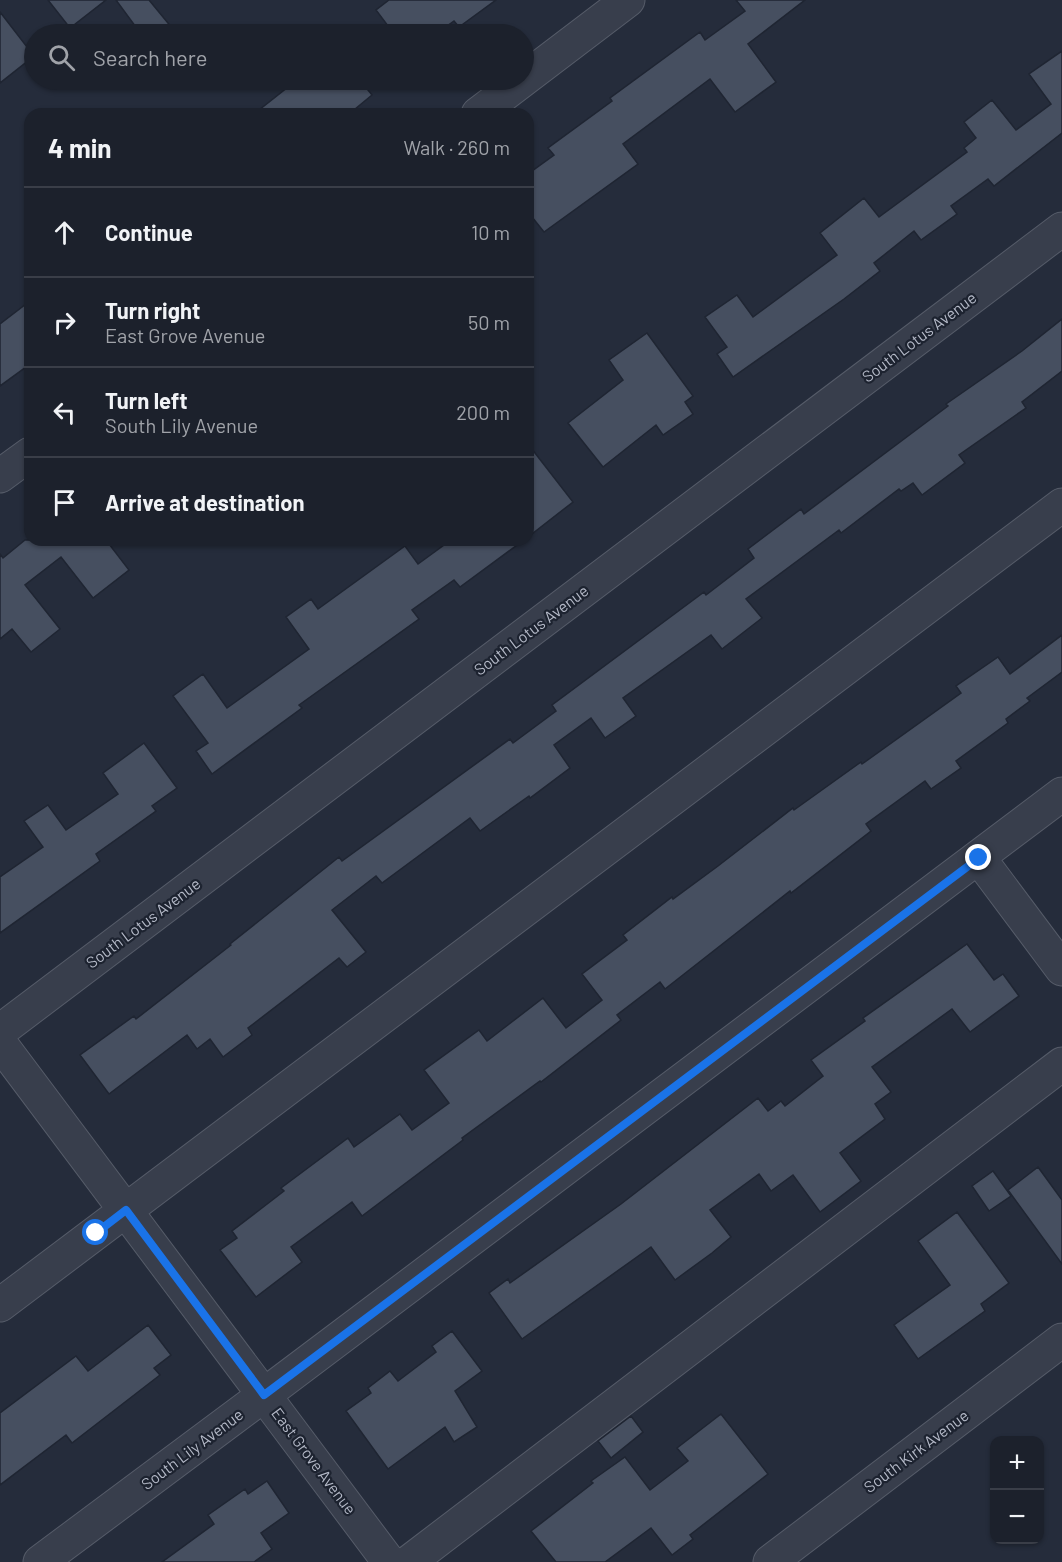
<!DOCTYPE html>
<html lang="en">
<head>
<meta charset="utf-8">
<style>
	:root { --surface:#1c212c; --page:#252934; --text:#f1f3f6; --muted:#a0a3a9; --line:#3a3e48 }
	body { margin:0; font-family:Barlow,sans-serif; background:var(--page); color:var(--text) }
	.controls { position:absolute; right:18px; bottom:18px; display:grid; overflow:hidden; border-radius:12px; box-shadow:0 2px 4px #0004 }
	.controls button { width:54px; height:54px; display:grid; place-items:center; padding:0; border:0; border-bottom:2px solid var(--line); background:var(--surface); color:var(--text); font:30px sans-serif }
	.stop { position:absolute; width:18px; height:18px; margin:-14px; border:4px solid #1a73e8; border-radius:50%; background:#fff }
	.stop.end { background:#1a73e8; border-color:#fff; box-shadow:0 2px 6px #0008 }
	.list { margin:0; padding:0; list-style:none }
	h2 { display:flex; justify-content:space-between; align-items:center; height:78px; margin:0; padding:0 24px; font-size:26px }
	h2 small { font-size:20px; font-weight:400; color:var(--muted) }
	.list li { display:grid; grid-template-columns:39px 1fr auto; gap:18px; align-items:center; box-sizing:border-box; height:90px; padding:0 24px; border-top:2px solid var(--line) }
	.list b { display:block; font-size:22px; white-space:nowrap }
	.list p { margin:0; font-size:20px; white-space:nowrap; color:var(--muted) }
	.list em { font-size:20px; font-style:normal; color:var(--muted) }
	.icon { flex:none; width:33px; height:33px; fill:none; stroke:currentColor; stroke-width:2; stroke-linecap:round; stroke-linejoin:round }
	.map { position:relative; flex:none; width:1062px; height:1562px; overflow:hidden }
	.search { position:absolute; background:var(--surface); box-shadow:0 2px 4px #0004; left:24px; top:24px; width:510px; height:66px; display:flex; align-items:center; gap:15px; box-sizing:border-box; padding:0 21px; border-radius:33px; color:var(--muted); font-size:22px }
	.panel { position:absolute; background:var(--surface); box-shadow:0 2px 4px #0004; left:24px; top:108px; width:510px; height:438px; border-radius:18px }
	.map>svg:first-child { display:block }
	.building { fill:#464f60; stroke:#1f2532; stroke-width:1.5 }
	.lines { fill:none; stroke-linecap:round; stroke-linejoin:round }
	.minor-casing { stroke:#565c69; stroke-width:35 }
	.minor { stroke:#383e4c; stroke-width:33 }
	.route { stroke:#1a73e8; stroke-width:8 }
	.labels { text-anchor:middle; stroke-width:4.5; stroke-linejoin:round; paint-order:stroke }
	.street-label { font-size:16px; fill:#b4b9c7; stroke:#1d2330 }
</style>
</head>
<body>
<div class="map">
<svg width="1062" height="1562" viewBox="0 0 1062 1562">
	<rect width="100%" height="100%" fill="#252c3b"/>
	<path class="building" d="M 48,0 L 106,0 L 70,28 Z
		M 116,0 L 149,0 L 177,34 L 141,34 Z
		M 389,0 L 496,0 L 459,27 L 454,21 L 436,34 L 394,34 L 376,10 Z
		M 736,0 L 805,0 L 748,44 L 776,82 L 735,112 L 710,79 L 623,144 L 638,164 L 544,232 L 528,212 L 528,174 L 554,155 L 548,148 L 612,101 L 610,98 L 700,32 L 705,40 L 745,11 Z
		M 0,12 L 34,56 L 0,83 Z
		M 1062,51 L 1062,133 L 994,186 L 988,179 L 951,206 L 957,214 L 921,240 L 914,231 L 874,263 L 880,271 L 844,299 L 733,377 L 717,354 L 727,347 L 705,317 L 737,295 L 753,317 L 837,255 L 820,233 L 864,198 L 879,217 L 967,152 L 964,148 L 976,138 L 964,122 L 992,100 L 1016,130 L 1051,104 L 1029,74 Z
		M 297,80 L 360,80 L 372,95 L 349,114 L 254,114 Z
		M 30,301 L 30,364 L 0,386 L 0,324 Z
		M 1062,319 L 1062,371 L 1022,402 L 1026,408 L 959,455 L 965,463 L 922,495 L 913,483 L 901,491 L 899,489 L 841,533 L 839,530 L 746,599 L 762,618 L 722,649 L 711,635 L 623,698 L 636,716 L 605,738 L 591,718 L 554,745 L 570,768 L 530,798 L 529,796 L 480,831 L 470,818 L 382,883 L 376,876 L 332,910 L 366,952 L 347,967 L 339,958 L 248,1028 L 252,1035 L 223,1057 L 210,1039 L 197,1049 L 187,1035 L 109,1094 L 80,1055 L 134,1016 L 136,1019 L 231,945 L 230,944 L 339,857 L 342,861 L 510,739 L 513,743 L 556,711 L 552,705 L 704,592 L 706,595 L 754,558 L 748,549 L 801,509 L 804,514 L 948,406 L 946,404 L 1022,351 Z
		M 647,333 L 693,396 L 685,402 L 693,414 L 663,435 L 656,425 L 603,467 L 568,423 L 623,380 L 609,360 Z
		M 528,444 L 573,502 L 528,537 Z
		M 25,540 L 106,540 L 129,570 L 93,598 L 61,557 L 25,585 L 60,629 L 31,652 L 12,629 L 0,639 L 0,554 L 3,558 Z
		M 451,540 L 524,540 L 460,587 L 454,580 L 412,610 L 419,619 L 299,705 L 302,708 L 212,774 L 196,751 L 208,743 L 173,696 L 203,674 L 227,708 L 309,649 L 286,617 L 311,599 L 318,609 L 405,546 L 418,564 Z
		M 1062,635 L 1062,672 L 1027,698 L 1030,701 L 1006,719 L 1008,723 L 956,761 L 961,768 L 931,789 L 925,781 L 866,824 L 871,831 L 791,893 L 790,891 L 665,989 L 660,982 L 617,1015 L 621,1020 L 541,1082 L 540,1081 L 462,1138 L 463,1140 L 362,1216 L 352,1202 L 291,1247 L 302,1262 L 256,1297 L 220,1250 L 237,1238 L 232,1231 L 284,1191 L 281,1188 L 348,1138 L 354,1147 L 400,1114 L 412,1130 L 449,1103 L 424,1070 L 479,1030 L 487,1041 L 543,998 L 566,1028 L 602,1000 L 582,974 L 627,940 L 623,935 L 672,897 L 673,899 L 718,866 L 793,808 L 794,810 L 861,762 L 862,764 L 961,693 L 956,686 L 998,657 L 1010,674 Z
		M 144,743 L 177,788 L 152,806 L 156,811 L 96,854 L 100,861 L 0,933 L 0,877 L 43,847 L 24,821 L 48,805 L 66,830 L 118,794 L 103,773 Z
		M 967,944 L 994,980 L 1003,974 L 1019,996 L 970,1032 L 952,1009 L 872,1067 L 891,1092 L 875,1104 L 885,1119 L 840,1153 L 861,1181 L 820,1212 L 793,1175 L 771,1191 L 759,1174 L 710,1210 L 731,1237 L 712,1253 L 675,1280 L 651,1247 L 522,1339 L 489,1293 L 508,1279 L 510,1283 L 621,1204 L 758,1098 L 768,1111 L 781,1101 L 785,1106 L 823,1076 L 811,1060 L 865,1021 L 863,1018 Z
		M 1038,1167 L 1062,1200 L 1062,1264 L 1008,1190 Z
		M 993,1171 L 1011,1196 L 989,1211 L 972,1186 Z
		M 957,1212 L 1009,1283 L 981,1304 L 985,1311 L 918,1359 L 894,1325 L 950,1285 L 918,1241 Z
		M 148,1325 L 171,1355 L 154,1368 L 160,1375 L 72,1443 L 66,1435 L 0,1485 L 0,1413 L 76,1356 L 88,1371 Z
		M 452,1331 L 482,1371 L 455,1391 L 477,1427 L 454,1442 L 445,1427 L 388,1469 L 346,1411 L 371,1393 L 368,1388 L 390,1371 L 398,1381 L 436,1352 L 432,1346 Z
		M 721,1414 L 768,1474 L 690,1535 L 693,1539 L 672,1555 L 651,1528 L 605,1562 L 556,1562 L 531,1531 L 593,1483 L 591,1481 L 625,1457 L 650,1490 L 688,1461 L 677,1448 Z
		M 631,1416 L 643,1432 L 611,1458 L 598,1441 Z
		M 267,1481 L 289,1513 L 261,1533 L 272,1549 L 254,1562 L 162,1562 L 214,1524 L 208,1515 L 245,1489 L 248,1494 Z"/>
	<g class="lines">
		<defs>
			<path id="minor" d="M 478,114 L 628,0
				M 0,476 L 30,454
				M 979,858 L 1062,969
				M 0,1031 L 1062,229
				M 0,1043 L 389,1562
				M 0,1305 L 1062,505
				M 40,1562 L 264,1395 L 1062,794
				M 409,1562 L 1062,1064
				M 770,1562 L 1062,1340"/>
		</defs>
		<use href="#minor" class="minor-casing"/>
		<use href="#minor" class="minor"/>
	</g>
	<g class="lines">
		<path class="route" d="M 96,1233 L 126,1210 L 264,1395 L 979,858"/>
	</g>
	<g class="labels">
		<g class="street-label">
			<text transform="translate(919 337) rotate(-37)" y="6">South Lotus Avenue</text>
			<text transform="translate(531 630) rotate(-37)" y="6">South Lotus Avenue</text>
			<text transform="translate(143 923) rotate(-37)" y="6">South Lotus Avenue</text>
			<text transform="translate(192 1449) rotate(-37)" y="6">South Lily Avenue</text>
			<text transform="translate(916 1451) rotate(-37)" y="6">South Kirk Avenue</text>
			<text transform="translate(314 1461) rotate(53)" y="6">East Grove Avenue</text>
		</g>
	</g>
</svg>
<div class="controls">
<button>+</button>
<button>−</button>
</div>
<div class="stop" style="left:96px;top:1233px"></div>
<div class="stop end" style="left:979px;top:858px"></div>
<div class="search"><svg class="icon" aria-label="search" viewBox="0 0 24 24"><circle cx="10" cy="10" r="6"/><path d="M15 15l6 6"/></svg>Search here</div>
<section class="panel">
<h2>4 min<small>Walk · 260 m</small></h2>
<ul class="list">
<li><svg class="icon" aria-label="ahead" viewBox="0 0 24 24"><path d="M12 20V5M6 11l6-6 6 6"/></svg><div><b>Continue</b></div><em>10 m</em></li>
<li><svg class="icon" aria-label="right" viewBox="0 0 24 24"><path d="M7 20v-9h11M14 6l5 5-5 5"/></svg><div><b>Turn right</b><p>East Grove Avenue</p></div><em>50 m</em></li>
<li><svg class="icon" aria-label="left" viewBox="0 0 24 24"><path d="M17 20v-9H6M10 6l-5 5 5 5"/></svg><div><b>Turn left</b><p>South Lily Avenue</p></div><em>200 m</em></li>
<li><svg class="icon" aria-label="arrive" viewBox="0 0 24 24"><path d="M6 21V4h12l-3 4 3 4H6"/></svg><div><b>Arrive at destination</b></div></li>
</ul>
</section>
</div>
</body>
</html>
